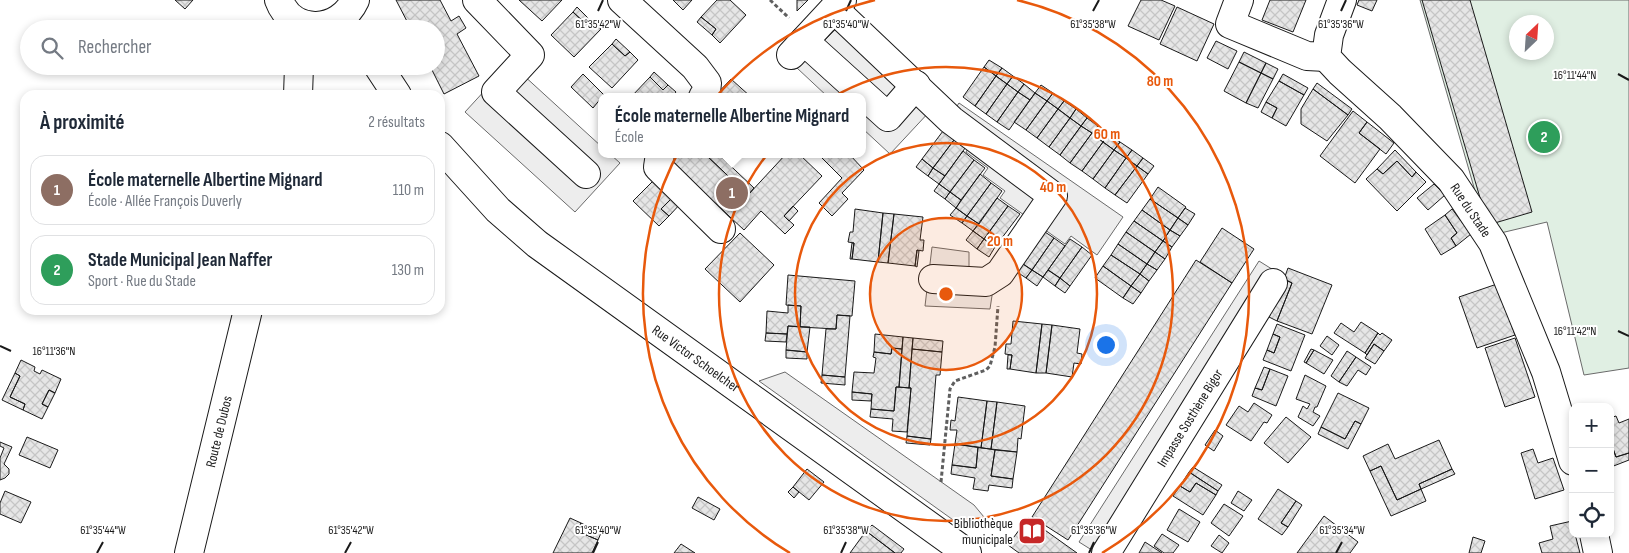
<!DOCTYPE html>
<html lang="fr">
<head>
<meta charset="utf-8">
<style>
	:root { --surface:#fff; --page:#f2f2f3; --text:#1f2937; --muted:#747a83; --line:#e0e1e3; --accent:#2563eb }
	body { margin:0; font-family:"Sofia Sans Condensed",sans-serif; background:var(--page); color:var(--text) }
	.controls { position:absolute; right:15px; bottom:15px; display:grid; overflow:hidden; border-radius:10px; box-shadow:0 2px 8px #0003 }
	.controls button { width:45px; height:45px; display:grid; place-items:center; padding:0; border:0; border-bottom:1px solid var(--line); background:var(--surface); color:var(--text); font:25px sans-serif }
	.compass { position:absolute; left:1509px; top:15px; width:45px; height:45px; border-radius:50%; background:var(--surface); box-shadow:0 2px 8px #0003; rotate:25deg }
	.you { position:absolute; left:1105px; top:344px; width:18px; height:18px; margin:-12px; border:4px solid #fff; border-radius:50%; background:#1a73e8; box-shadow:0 0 0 8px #1a73e833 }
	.badge { display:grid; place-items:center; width:32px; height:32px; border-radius:50%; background:var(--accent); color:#fff; font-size:16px; font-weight:700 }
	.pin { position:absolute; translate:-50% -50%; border:2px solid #fff; box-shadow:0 1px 5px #0006 }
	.popup { position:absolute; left:598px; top:93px; width:268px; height:65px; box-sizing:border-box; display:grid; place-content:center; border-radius:10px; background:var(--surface); filter:drop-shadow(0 1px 4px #0005); font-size:16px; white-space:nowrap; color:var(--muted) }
	.popup b { font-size:19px; color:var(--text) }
	.popup::after { content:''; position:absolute; left:50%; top:100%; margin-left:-10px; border:10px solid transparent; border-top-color:var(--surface) }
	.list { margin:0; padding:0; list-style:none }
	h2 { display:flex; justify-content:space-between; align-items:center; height:65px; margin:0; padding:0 20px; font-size:21px }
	h2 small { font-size:16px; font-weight:400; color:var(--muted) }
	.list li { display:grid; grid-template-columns:32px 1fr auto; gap:15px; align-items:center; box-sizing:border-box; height:70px; margin:0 10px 10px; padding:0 10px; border:1px solid var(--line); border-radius:15px }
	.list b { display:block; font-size:19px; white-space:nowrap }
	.list p { margin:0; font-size:16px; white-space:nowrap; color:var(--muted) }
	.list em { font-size:16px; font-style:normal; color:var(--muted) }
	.icon { flex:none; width:28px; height:28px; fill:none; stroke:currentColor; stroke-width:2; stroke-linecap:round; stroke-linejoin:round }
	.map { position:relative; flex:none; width:1629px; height:553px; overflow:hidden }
	.search { position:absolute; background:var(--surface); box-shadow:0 2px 8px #0003; left:20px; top:20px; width:425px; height:55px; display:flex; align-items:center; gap:12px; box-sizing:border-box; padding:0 18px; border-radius:28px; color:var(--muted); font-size:19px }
	.panel { position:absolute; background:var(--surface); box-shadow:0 2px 8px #0003; left:20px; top:90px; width:425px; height:225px; border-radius:15px }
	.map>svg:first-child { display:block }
	.green { fill:#e0efe3; stroke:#6a6a6a; fill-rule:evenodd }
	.parking { fill:#ededed; stroke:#6a6a6a }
	.building { fill:url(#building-cross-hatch); stroke:#1a1a1a }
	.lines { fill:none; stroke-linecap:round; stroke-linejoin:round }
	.minor-casing { stroke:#1a1a1a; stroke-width:30 }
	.major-casing { stroke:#1a1a1a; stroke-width:30 }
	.path { stroke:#5f5f5f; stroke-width:3; stroke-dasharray:4 2.5; stroke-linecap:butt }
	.minor { stroke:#fff; stroke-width:28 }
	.major { stroke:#fff; stroke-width:28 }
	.ticks { fill:none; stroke:#1a1a1a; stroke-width:2 }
	.ring { fill:none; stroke:#e8590c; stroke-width:2.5 }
	.labels { text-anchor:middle; stroke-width:4; stroke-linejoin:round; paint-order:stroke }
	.street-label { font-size:14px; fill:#1a1a1a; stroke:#fff }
	.poi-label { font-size:14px; fill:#1a1a1a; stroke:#fff; text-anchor:end }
	.ticks-label { font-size:12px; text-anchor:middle; fill:#1a1a1a; stroke:#fff; stroke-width:4; stroke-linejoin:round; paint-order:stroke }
	.centre { fill:#e8590c; stroke:#fff; stroke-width:2.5 }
	.ring-label { font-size:15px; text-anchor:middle; font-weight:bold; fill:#e8590c; stroke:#fff; stroke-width:4; stroke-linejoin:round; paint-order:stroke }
</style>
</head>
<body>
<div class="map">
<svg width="1629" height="553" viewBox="0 0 1629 553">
	<defs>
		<pattern id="building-cross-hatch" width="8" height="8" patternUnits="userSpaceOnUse" patternTransform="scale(1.25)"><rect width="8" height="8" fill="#e6e6e6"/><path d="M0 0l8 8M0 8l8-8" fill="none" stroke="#c5c5c5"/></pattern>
	</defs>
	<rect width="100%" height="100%" fill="#fff"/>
	<path class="green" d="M 1420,0 L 1629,0 L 1629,368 L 1584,375 L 1547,222 L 1488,236 ZM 1516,22 L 1546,22 L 1546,52 L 1516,52 Z"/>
	<path class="parking" d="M 838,27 L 931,110 L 890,154 L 862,128 L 862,97 L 828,97 L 797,68 Z
		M 510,63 L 602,147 L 602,154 L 610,154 L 620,163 L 575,212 L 465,112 Z
		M 959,103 L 1123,217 L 1097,255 L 1071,236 L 1065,244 L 1000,198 L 1005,191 L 983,175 L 988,168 L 966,152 L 971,143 L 945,124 Z
		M 932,247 L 969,252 L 969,270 L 993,289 L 990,309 L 925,306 Z
		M 1259,261 L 1275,271 L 1095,552 L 1079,542 Z
		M 785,372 L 974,505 L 984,517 L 963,527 L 759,381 Z"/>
	<path class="building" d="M 175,0 L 193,0 L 185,9 Z
		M 396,0 L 440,0 L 451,21 L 459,16 L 466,28 L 457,34 L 479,76 L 444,94 L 430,66 L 436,66 L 436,29 L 411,29 Z
		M 519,0 L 562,0 L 542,21 Z
		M 673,0 L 692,0 L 683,10 Z
		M 717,0 L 730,0 L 746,15 L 720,43 L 712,35 L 716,29 L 701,17 Z
		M 797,0 L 808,0 L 797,11 Z
		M 1141,0 L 1161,0 L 1175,6 L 1159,40 L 1128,26 Z
		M 1270,0 L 1306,0 L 1293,32 L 1262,20 Z
		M 1359,0 L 1377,0 L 1372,11 L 1357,5 Z
		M 1422,0 L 1470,0 L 1532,212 L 1488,225 Z
		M 577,7 L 591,21 L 587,25 L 573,12 Z
		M 1177,7 L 1214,24 L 1197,61 L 1160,44 Z
		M 573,12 L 587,25 L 591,21 L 601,29 L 574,57 L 551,35 Z
		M 701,17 L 716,29 L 712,35 L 697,22 Z
		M 144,20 L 153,29 L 136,29 Z
		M 616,39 L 630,52 L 625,56 L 612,44 Z
		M 1216,41 L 1237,51 L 1228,69 L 1207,58 Z
		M 612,44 L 625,56 L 630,52 L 638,60 L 612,88 L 589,67 Z
		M 1244,52 L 1266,63 L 1261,73 L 1239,62 Z
		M 989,60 L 1002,68 L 996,76 L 984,67 Z
		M 1239,62 L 1261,73 L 1246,103 L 1224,91 Z
		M 1266,63 L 1278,69 L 1273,79 L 1261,73 Z
		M 984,67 L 996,76 L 975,106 L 963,97 Z
		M 1002,68 L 1013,76 L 1007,84 L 996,76 Z
		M 654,72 L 668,85 L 663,90 L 650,77 Z
		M 1261,73 L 1273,79 L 1258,108 L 1246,103 Z
		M 583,74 L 605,96 L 602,97 L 593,108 L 571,87 Z
		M 1283,74 L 1308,88 L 1304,95 L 1279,81 Z
		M 996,76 L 1007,84 L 986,114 L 975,106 Z
		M 1013,76 L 1024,84 L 1018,92 L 1007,84 Z
		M 650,77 L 663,90 L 668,85 L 676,92 L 672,97 L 631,97 Z
		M 731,79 L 751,97 L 714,97 Z
		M 1279,81 L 1304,95 L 1286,126 L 1272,118 L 1277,108 L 1266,102 Z
		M 1317,83 L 1352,109 L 1348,115 L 1313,89 Z
		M 1007,84 L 1018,92 L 997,122 L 986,114 Z
		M 1024,84 L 1035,93 L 1030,100 L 1018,92 Z
		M 1041,85 L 1053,93 L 1047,101 L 1035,93 Z
		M 1313,89 L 1348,115 L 1327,141 L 1301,124 L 1301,109 Z
		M 1018,92 L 1030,100 L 1009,130 L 997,122 Z
		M 1035,93 L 1047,101 L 1026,130 L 1014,122 Z
		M 1053,93 L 1064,101 L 1058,109 L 1047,101 Z
		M 1047,101 L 1058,109 L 1037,138 L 1026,130 Z
		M 1064,101 L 1076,109 L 1070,118 L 1058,109 Z
		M 1266,102 L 1277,108 L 1272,118 L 1261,112 Z
		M 1058,109 L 1070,118 L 1049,147 L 1037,138 Z
		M 1076,109 L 1087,118 L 1081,126 L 1070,118 Z
		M 1353,111 L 1367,122 L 1359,133 L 1380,149 L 1355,183 L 1320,156 Z
		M 1070,118 L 1081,126 L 1060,155 L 1049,147 Z
		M 1087,118 L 1098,126 L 1092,133 L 1081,126 Z
		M 1367,122 L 1394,143 L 1386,154 L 1359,133 Z
		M 1081,126 L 1092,133 L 1070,163 L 1060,155 Z
		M 1098,126 L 1109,134 L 1103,142 L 1092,133 Z
		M 946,127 L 957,136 L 933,168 L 922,159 Z
		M 1092,133 L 1103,142 L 1082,171 L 1070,163 Z
		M 1109,134 L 1120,142 L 1114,150 L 1103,142 Z
		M 957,136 L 968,144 L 945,176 L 933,168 Z
		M 1103,142 L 1114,150 L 1093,179 L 1082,171 Z
		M 1120,142 L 1132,150 L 1126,158 L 1114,150 Z
		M 1114,150 L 1126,158 L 1105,188 L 1093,179 Z
		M 1132,150 L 1143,158 L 1137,166 L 1126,158 Z
		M 1395,150 L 1416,172 L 1412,177 L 1397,161 L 1383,174 L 1377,169 Z
		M 963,151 L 974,160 L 950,192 L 939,184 Z
		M 678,154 L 705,154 L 748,195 L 786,154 L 799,154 L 822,176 L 784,216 L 794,225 L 785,234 L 761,211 L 744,230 L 671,162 Z
		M 705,154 L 718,154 L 754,188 L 748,195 Z
		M 818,154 L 849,154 L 864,170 L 842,193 L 848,199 L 832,216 L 819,203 L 842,178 Z
		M 1126,158 L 1137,166 L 1115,195 L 1105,188 Z
		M 1143,158 L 1154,166 L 1148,174 L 1137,166 Z
		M 922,159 L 933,168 L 928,176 L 916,167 Z
		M 974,160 L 985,168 L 961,200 L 950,192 Z
		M 1397,161 L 1412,177 L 1416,172 L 1426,182 L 1397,211 L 1366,179 L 1377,169 L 1383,174 Z
		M 1137,166 L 1148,174 L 1127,203 L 1115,195 Z
		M 933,168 L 945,176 L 939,184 L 928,176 Z
		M 980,174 L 991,183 L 967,216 L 956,208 Z
		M 657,177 L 675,195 L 661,209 L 669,216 L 659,226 L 633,201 Z
		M 991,183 L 1002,191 L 979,224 L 967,216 Z
		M 939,184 L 950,192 L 945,199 L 934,191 Z
		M 1434,184 L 1445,195 L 1428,210 L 1417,198 Z
		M 1158,187 L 1186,207 L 1178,218 L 1150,199 Z
		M 950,192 L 961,200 L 956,208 L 945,199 Z
		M 675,195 L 682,202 L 669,216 L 661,209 Z
		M 997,198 L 1008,206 L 984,239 L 973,231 Z
		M 1150,199 L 1178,218 L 1170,230 L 1142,210 Z
		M 793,206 L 798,211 L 789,221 L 784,216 Z
		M 1008,206 L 1020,214 L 995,247 L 984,239 Z
		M 956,208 L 967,216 L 962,223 L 950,215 Z
		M 1185,208 L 1195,214 L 1188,225 L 1178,218 Z
		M 855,209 L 883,213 L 878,262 L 852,259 L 854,243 L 848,242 L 850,232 L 853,232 Z
		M 1452,209 L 1471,234 L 1456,246 L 1451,238 L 1457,233 L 1445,215 Z
		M 1142,210 L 1170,230 L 1163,241 L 1134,221 Z
		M 883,213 L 894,214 L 888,263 L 878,262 Z
		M 894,214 L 923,217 L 920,240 L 924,240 L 923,251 L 917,250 L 915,266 L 888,263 Z
		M 1445,215 L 1457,233 L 1451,238 L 1456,246 L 1441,255 L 1425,229 Z
		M 967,216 L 979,224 L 973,231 L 962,223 Z
		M 1178,218 L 1188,225 L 1180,236 L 1170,230 Z
		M 1134,221 L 1163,241 L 1155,252 L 1126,232 Z
		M 1222,228 L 1254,249 L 1232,283 L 1200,262 Z
		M 1042,230 L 1054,238 L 1032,270 L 1020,262 Z
		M 1170,230 L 1180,236 L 1172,247 L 1163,241 Z
		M 973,231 L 984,239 L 977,249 L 966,240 Z
		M 1126,232 L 1155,252 L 1147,264 L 1118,244 Z
		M 740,233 L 774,265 L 740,302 L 705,269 Z
		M 1054,238 L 1065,246 L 1043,277 L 1032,270 Z
		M 984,239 L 995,247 L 989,257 L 977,249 Z
		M 1070,239 L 1082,247 L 1060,278 L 1048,270 Z
		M 1163,241 L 1172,247 L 1165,259 L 1155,252 Z
		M 852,243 L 854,243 L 852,259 L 850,259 Z
		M 1118,244 L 1147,264 L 1140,274 L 1111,255 Z
		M 1082,247 L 1092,255 L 1070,286 L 1060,278 Z
		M 917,250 L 919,251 L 917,267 L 915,266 Z
		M 1155,252 L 1165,259 L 1157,270 L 1147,264 Z
		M 1111,255 L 1140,274 L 1131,286 L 1103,266 Z
		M 1196,260 L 1232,283 L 1068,540 L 1032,517 Z
		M 1020,262 L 1032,270 L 1026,278 L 1014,270 Z
		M 1147,264 L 1157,270 L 1149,281 L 1140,274 Z
		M 1103,266 L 1131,286 L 1123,298 L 1095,278 Z
		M 1288,268 L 1332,285 L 1312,334 L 1277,321 L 1292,283 L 1284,279 Z
		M 1032,270 L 1043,277 L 1037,286 L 1026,278 Z
		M 1048,270 L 1060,278 L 1055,286 L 1043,277 Z
		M 1140,274 L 1149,281 L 1141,293 L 1131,286 Z
		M 788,275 L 855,281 L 852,316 L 837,315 L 836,329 L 800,327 L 801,306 L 786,305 Z
		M 1060,278 L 1070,286 L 1065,293 L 1055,286 Z
		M 1284,279 L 1292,283 L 1277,321 L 1269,317 Z
		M 1497,284 L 1515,335 L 1477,348 L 1459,297 Z
		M 1131,286 L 1141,293 L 1133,304 L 1123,298 Z
		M 788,305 L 801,306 L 800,327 L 788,326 L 787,334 L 766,333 L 767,311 L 788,313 Z
		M 837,315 L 850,316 L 845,377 L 822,375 L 826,329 L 836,329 Z
		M 1013,321 L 1042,324 L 1036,373 L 1010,369 L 1012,355 L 1005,354 L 1006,344 L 1011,344 Z
		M 1361,322 L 1378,333 L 1365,353 L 1334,333 L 1341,323 L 1354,332 Z
		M 1042,324 L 1052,325 L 1046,373 L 1036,373 Z
		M 1277,324 L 1305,335 L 1291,371 L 1263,360 L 1267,350 L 1274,353 L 1280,337 L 1273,334 Z
		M 1052,325 L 1080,329 L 1077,353 L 1082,354 L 1081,364 L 1074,363 L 1072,377 L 1046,373 Z
		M 788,326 L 810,327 L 807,352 L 786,350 Z
		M 766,333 L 787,334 L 786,342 L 765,341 Z
		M 1378,333 L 1380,335 L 1382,333 L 1392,340 L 1384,351 L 1374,344 L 1367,355 L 1365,353 Z
		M 875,334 L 903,337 L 902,349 L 892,348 L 891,354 L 874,352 Z
		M 1273,334 L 1280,337 L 1274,353 L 1267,350 Z
		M 1327,336 L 1339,345 L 1332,355 L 1320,346 Z
		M 903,337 L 913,338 L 909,388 L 899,387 Z
		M 913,338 L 943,341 L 942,352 L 912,349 Z
		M 1515,338 L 1535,397 L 1505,407 L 1485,348 Z
		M 1374,344 L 1384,351 L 1375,364 L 1365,358 Z
		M 892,348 L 902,349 L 899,387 L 896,387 L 894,411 L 871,409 L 872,394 L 852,392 L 854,372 L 874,373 L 876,358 L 873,357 L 874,352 L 891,354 Z
		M 912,349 L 942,352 L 940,375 L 936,375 L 931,439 L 907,436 L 911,388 L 909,388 Z
		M 1311,349 L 1314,350 L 1306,363 L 1304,362 Z
		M 786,350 L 807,352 L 807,359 L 786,358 Z
		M 1314,350 L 1333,360 L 1324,374 L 1306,363 Z
		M 1347,351 L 1356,357 L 1339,382 L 1331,376 Z
		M 1008,355 L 1012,355 L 1010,369 L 1007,369 Z
		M 1356,357 L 1371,367 L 1366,375 L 1358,370 L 1347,386 L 1339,382 Z
		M 21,360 L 35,367 L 34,371 L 40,374 L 42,370 L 61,379 L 55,393 L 49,390 L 42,404 L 48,407 L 42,419 L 23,410 L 25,404 L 10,397 L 20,376 L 15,373 Z
		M 1264,367 L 1270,369 L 1262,390 L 1255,388 Z
		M 1270,369 L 1288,376 L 1276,406 L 1252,396 L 1255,388 L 1262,390 Z
		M 15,373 L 20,376 L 10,397 L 25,404 L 23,410 L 2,400 Z
		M 822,375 L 845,377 L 845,385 L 821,383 Z
		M 1305,375 L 1326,386 L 1317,407 L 1315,407 L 1313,412 L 1320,416 L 1313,426 L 1298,417 L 1303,406 L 1307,409 L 1310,404 L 1296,399 Z
		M 896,387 L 911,388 L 907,432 L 892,431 L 893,419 L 870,417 L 871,409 L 894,411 Z
		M 49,390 L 55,393 L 48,407 L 42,404 Z
		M 852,392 L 872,394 L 871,401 L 852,400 Z
		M 1338,393 L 1369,408 L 1361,424 L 1355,421 L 1345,439 L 1321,427 Z
		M 958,397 L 987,401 L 981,448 L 955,444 L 957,430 L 950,430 L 951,420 L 955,421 Z
		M 987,401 L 997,402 L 991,449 L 981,448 Z
		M 997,402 L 1025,406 L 1021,439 L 1018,438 L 1017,452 L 991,449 Z
		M 1254,403 L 1272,415 L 1267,423 L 1264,422 L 1251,441 L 1226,425 L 1239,406 L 1248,412 Z
		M 1616,416 L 1619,423 L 1629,419 L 1629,453 L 1616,457 L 1610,440 L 1610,418 Z
		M 1286,417 L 1311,437 L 1288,463 L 1264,443 Z
		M 1355,421 L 1361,424 L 1348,449 L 1318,434 L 1321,427 L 1345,439 Z
		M 1215,430 L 1223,436 L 1214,451 L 1205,445 Z
		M 907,436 L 931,439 L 930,445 L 906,443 Z
		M 27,437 L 58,450 L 50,468 L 19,455 Z
		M 1439,440 L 1452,469 L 1419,484 L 1421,489 L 1397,500 L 1381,466 L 1370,471 L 1363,456 L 1388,444 L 1395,459 Z
		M 1610,440 L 1616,457 L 1629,453 L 1629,460 L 1611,467 Z
		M 0,442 L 12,447 L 4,464 L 9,469 L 9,474 L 5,478 L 0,480 L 0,458 L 4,448 L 0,446 Z
		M 955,444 L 978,447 L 976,468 L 952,465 Z
		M 978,447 L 995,450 L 991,476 L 1013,479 L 1012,488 L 989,485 L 988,491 L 973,489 L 975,478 L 951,474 L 952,465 L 976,468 Z
		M 1533,449 L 1538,463 L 1553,458 L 1564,490 L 1535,499 L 1521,453 Z
		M 995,450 L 1017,452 L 1013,479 L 991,476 Z
		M 1381,466 L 1397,500 L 1421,489 L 1426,501 L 1391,516 L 1370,471 Z
		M 1193,467 L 1222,485 L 1218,491 L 1189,472 Z
		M 807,469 L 824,482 L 809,500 L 793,487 Z
		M 1452,469 L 1455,474 L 1421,489 L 1419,484 Z
		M 1189,472 L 1218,491 L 1216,495 L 1196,483 L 1190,492 L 1180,486 Z
		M 1196,483 L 1216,495 L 1203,515 L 1173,496 L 1180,486 L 1190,492 Z
		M 793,487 L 799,492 L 794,498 L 788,492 Z
		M 1278,489 L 1296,501 L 1281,523 L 1288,527 L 1282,535 L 1258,519 Z
		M 5,491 L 31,502 L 21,523 L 0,514 L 0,503 Z
		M 1238,491 L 1252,500 L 1244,511 L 1231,503 Z
		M 698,497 L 720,509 L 714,520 L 692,508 Z
		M 1296,501 L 1302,505 L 1288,527 L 1281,523 Z
		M 1224,504 L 1243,516 L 1229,536 L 1211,523 Z
		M 1179,509 L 1200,522 L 1188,542 L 1167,530 Z
		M 1324,516 L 1358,542 L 1350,553 L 1297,553 Z
		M 570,518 L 581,523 L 577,531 L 598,540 L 592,553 L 553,553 Z
		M 1028,518 L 1077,553 L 1019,553 L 1008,545 Z
		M 1572,521 L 1573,534 L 1575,534 L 1580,553 L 1542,553 L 1539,543 L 1553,539 L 1550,526 Z
		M 581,523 L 601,533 L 598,540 L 577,531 Z
		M 872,525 L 904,549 L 901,553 L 895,553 L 866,531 Z
		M 866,531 L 895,553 L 850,553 Z
		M 1162,534 L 1179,545 L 1173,553 L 1164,553 L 1154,546 Z
		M 1219,535 L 1229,543 L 1222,553 L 1211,546 Z
		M 1473,537 L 1485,541 L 1481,553 L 1469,553 Z
		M 1145,542 L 1162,553 L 1139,553 Z
		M 681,544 L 695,553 L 674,553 Z"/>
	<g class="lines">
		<defs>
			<g id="minor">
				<path d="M 477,0 L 530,55 L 496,92 L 586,174"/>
				<path d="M 622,0 L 695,67 L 707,83 L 706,92 L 703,97"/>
				<path d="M 1239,0 L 1230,24 L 1307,56 L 1326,57"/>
				<path id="s1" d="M 1342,0 L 1329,35 L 1326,57 L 1340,72 L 1390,117 L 1451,180 L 1493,243 L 1546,372 L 1573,461"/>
				<path d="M 834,9 L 951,120 L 1053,196 L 1000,273 L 986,282 L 933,279"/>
				<path d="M 804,41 L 888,117 L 916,85"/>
				<path d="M 791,55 L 842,0"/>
				<path d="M 660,154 L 658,167 L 721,229"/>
				<path d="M 1594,534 L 1598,553"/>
				<path id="s2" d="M 1106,553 L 1273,283"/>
			</g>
			<g id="major">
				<path d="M 279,0 C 292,36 340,33 355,0"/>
				<path d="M 378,66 L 397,95"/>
				<path d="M 298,95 L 299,66"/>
				<path id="s3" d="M 440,146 L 498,210 L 537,244 L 967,553"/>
				<path id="s4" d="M 189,553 L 248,310"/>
			</g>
		</defs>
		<use href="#minor" class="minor-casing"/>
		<use href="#major" class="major-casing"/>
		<path class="path" d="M 770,0 L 789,18
			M 941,482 L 950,389 L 955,381 L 986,370 L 990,366 L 995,347 L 998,306"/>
		<use href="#minor" class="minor"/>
		<use href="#major" class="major"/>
	</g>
	<path class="ticks" d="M 598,11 L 603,0M 846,11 L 851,0M 1093,11 L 1099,0M 1341,11 L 1346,0M 1618,74 L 1629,80M 1618,331 L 1629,336M 0,346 L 11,351M 97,553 L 103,542M 345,553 L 351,542M 593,553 L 598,542M 841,553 L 846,542M 1089,553 L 1094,542M 1336,553 L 1342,542"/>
	<circle cx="946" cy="294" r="76" fill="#e8590c" fill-opacity=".12"/>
	<g class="ring">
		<circle cx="946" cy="294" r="76"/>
		<circle cx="946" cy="294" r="151"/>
		<circle cx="946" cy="294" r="227"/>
		<path d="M790 553A302 302 0 0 1 875 0M1017 0A302 302 0 0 1 1102 553"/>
	</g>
	<defs>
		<symbol id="library-square" viewBox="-11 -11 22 22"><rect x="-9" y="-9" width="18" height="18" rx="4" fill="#c62828" stroke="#fff"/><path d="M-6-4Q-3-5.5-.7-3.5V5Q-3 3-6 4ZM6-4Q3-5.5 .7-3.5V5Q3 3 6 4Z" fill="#fff"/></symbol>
	</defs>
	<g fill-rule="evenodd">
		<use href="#library-square" x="1016" y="515" width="32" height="32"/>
	</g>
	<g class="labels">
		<g class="street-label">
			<text dy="5" stroke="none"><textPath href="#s1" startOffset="271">Rue du Stade</textPath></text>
			<text dy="5" stroke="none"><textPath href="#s3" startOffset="334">Rue Victor Schoelcher</textPath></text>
			<text dy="5" stroke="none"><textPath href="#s2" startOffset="159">Impasse Sosthène Bigor</textPath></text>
			<text dy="5" stroke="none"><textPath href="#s4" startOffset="125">Route de Dubos</textPath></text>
		</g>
		<g class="poi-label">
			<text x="1013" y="528">Bibliothèque<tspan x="1013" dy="16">municipale</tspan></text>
		</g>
	</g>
	<g class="ticks-label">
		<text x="598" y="28">61°35'42"W</text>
		<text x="846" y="28">61°35'40"W</text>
		<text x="1093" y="28">61°35'38"W</text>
		<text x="1341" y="28">61°35'36"W</text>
		<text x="1575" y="79">16°11'44"N</text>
		<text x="1575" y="335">16°11'42"N</text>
		<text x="54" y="355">16°11'36"N</text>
		<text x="103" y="534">61°35'44"W</text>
		<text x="351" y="534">61°35'42"W</text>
		<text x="598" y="534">61°35'40"W</text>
		<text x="846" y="534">61°35'38"W</text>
		<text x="1094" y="534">61°35'36"W</text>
		<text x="1342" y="534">61°35'34"W</text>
	</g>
	<circle cx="946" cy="294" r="8" class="centre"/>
	<g class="ring-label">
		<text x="1160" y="86">80 m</text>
		<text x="1107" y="139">60 m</text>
		<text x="1053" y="192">40 m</text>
		<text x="1000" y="246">20 m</text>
	</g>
</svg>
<div class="controls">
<button>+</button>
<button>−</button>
<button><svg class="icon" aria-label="locate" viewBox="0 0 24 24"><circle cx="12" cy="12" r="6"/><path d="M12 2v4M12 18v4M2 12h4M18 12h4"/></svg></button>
</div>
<svg class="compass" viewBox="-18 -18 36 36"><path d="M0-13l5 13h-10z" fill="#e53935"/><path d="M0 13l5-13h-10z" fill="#747a83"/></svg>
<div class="you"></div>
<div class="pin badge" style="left:732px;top:193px;background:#8d6e63">1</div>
<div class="popup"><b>École maternelle Albertine Mignard</b>École</div>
<div class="pin badge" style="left:1544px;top:137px;background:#2e9e5b">2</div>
<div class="search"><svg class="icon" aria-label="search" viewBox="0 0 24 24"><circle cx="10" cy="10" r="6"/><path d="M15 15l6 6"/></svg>Rechercher</div>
<section class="panel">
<h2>À proximité<small>2 résultats</small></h2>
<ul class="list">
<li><span class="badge" style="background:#8d6e63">1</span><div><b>École maternelle Albertine Mignard</b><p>École · Allée François Duverly</p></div><em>110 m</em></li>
<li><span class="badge" style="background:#2e9e5b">2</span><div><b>Stade Municipal Jean Naffer</b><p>Sport · Rue du Stade</p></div><em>130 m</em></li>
</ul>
</section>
</div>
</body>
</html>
